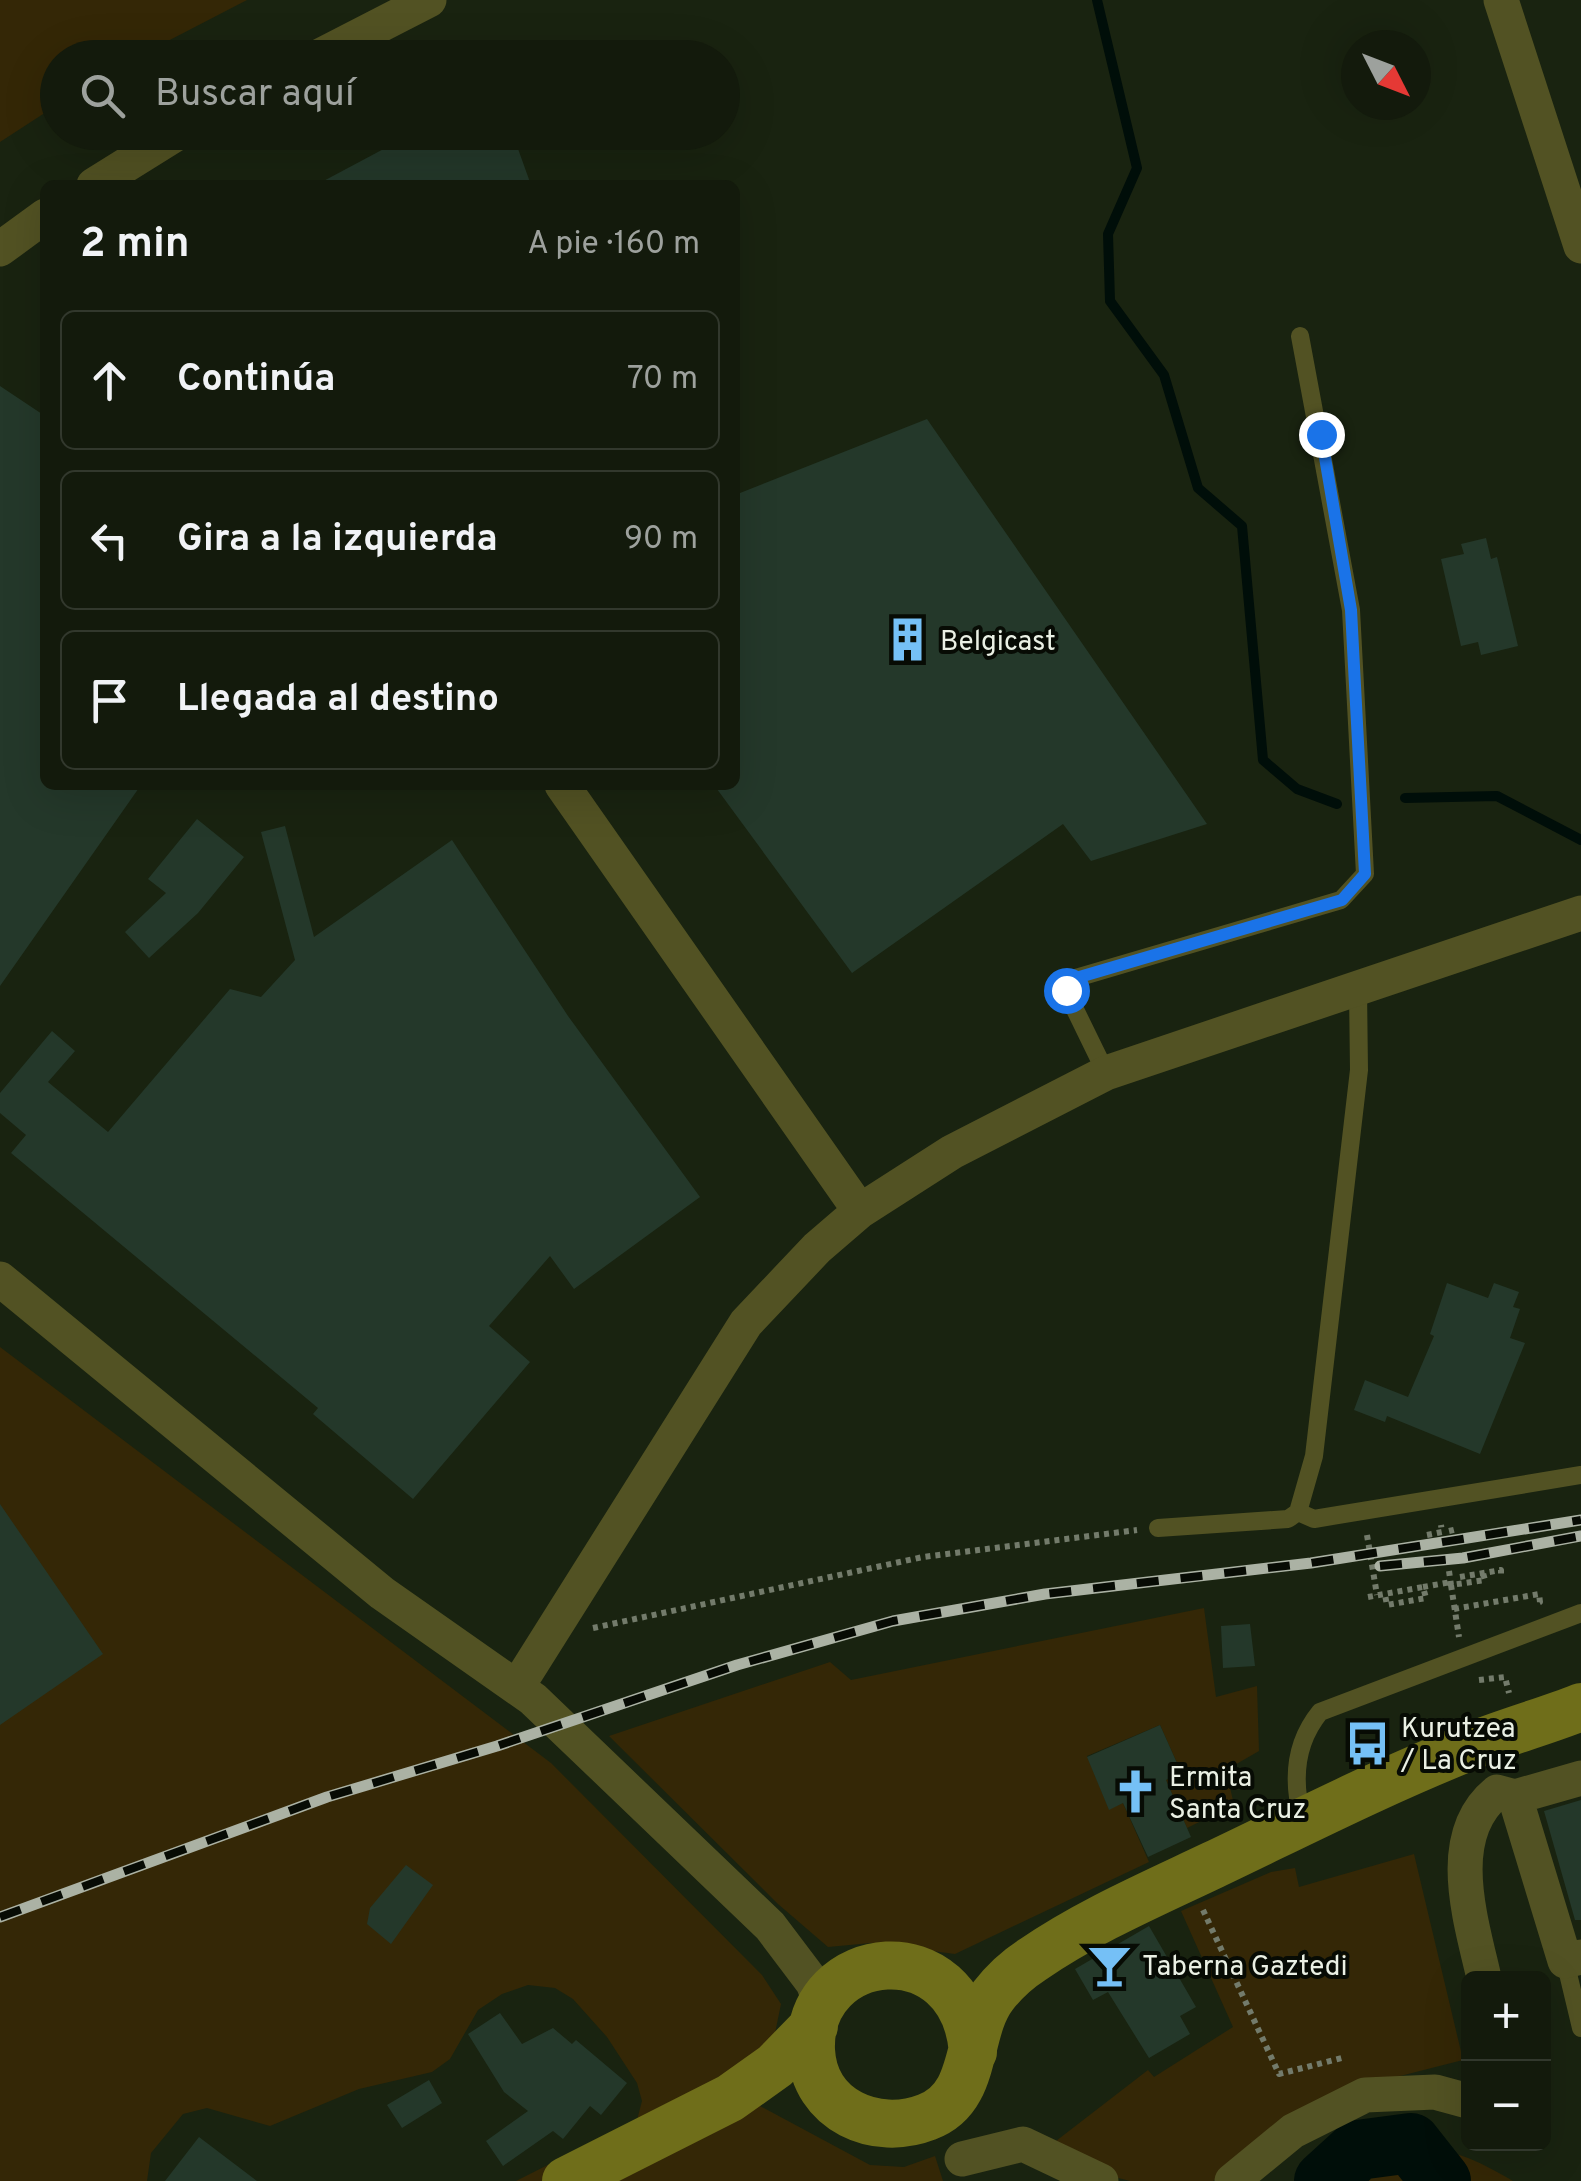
<!DOCTYPE html>
<html lang="es">
<head>
<meta charset="utf-8">
<style>
	:root { --surface:#131a0c; --page:#1c2315; --text:#f1f3f6; --muted:#9da19d; --line:#32382d }
	body { margin:0; font-family:Overpass,sans-serif; background:var(--page); color:var(--text) }
	.controls { position:absolute; right:30px; bottom:30px; display:grid; overflow:hidden; border-radius:15px; box-shadow:0 10px 40px #0002 }
	.controls button { width:90px; height:90px; display:grid; place-items:center; padding:0; border:0; border-bottom:2px solid var(--line); background:var(--surface); color:var(--text); font:50px sans-serif }
	.compass { position:absolute; left:1341px; top:30px; width:90px; height:90px; border-radius:50%; background:var(--surface); box-shadow:0 10px 40px #0002; rotate:132deg }
	.stop { position:absolute; width:30px; height:30px; margin:-22px; border:8px solid #1a73e8; border-radius:50%; background:#fff }
	.stop.end { background:#1a73e8; border-color:#fff; box-shadow:0 2px 10px #0008 }
	.list { margin:0; padding:0; list-style:none }
	h2 { display:flex; justify-content:space-between; align-items:center; height:130px; margin:0; padding:0 40px; font-size:42px }
	h2 small { font-size:32px; font-weight:400; color:var(--muted) }
	.list li { display:grid; grid-template-columns:65px 1fr auto; gap:30px; align-items:center; box-sizing:border-box; height:140px; margin:0 20px 20px; padding:0 20px; border:2px solid var(--line); border-radius:15px }
	.list b { display:block; font-size:38px; white-space:nowrap }
	.list em { font-size:32px; font-style:normal; color:var(--muted) }
	.icon { flex:none; width:55px; height:55px; fill:none; stroke:currentColor; stroke-width:2; stroke-linecap:round; stroke-linejoin:round }
	.map { position:relative; flex:none; width:1581px; height:2181px; overflow:hidden }
	.search { position:absolute; background:var(--surface); box-shadow:0 10px 40px #0002; left:40px; top:40px; width:700px; height:110px; display:flex; align-items:center; gap:25px; box-sizing:border-box; padding:0 35px; border-radius:55px; color:var(--muted); font-size:38px }
	.panel { position:absolute; background:var(--surface); box-shadow:0 10px 40px #0002; left:40px; top:180px; width:700px; height:610px; border-radius:15px }
	.map>svg:first-child { display:block }
	.green { fill:#342706 }
	.lines { fill:none; stroke-linecap:round; stroke-linejoin:round }
	.stream { stroke:#000e09; stroke-width:10 }
	.river { stroke:#000e09; stroke-width:60 }
	.building { fill:#24382a }
	.path { stroke:#737b6b; stroke-width:6; stroke-dasharray:5 5; stroke-linecap:butt }
	.lane { stroke:#525223; stroke-width:18 }
	.street { stroke:#525223; stroke-width:35 }
	.secondary { stroke:#6f6e1a; stroke-width:48 }
	.rail-casing { stroke:#abb2a4; stroke-width:11 }
	.rail { stroke:#070b04; stroke-width:8; stroke-dasharray:22; stroke-linecap:butt }
	.route { stroke:#1a73e8; stroke-width:12 }
	.labels { text-anchor:middle; stroke-width:8; stroke-linejoin:round; paint-order:stroke }
	.poi-label { font-size:28px; fill:#eaf0e4; stroke:#070b04; text-anchor:start }
</style>
</head>
<body>
<div class="map">
<svg width="1581" height="2181" viewBox="0 0 1581 2181">
	<rect width="100%" height="100%" fill="#192310"/>
	<path class="green" d="M 0,0 L 247,0 L 137,57 L 58,58 L 57,105 L 0,142 Z
		M 0,1347 L 551,1763 L 762,1975 L 781,2004 L 760,2106 L 870,2165 L 904,2167 L 935,2156 L 943,2181 L 516,2181 L 637,2120 L 642,2101 L 637,2083 L 607,2037 L 573,1999 L 555,1988 L 528,1985 L 502,1994 L 478,2010 L 450,2059 L 432,2072 L 359,2089 L 270,2126 L 207,2108 L 183,2114 L 151,2153 L 147,2181 L 0,2181 Z
		M 1204,1608 L 1216,1697 L 1257,1686 L 1259,1751 L 1226,1770 L 1234,1805 L 1187,1828 L 1166,1780 L 1181,1772 L 1160,1725 L 1087,1756 L 1109,1809 L 1123,1803 L 1149,1862 L 955,1954 L 871,1943 L 828,1947 L 778,1904 L 609,1736 L 830,1662 L 851,1680 Z
		M 1414,1854 L 1463,2060 L 1349,2089 L 1274,2134 L 1213,2181 L 1130,2181 L 1103,2174 L 1056,2141 L 1148,2070 L 1154,2077 L 1233,2027 L 1181,1911 L 1271,1872 L 1295,1868 L 1299,1887 Z
		M 1390,2148 C 1448,2148 1463,2152 1513,2181 L 1323,2181 L 1342,2165 Z"/>
	<g class="lines">
		<path class="stream" d="M 1097,0 L 1137,168 L 1108,234 L 1110,301 L 1164,375 L 1198,488 L 1242,526 L 1263,760 L 1297,789 L 1337,804
			M 1405,798 L 1497,796 L 1581,840"/>
		<path class="river" d="M 1324,2181 L 1358,2150 L 1411,2143 L 1441,2181"/>
	</g>
	<path class="building" d="M 431,132 L 512,132 L 531,185 L 316,185 L 408,136 L 413,143 Z
		M 0,386 L 45,416 L 45,785 L 141,785 L 0,986 Z
		M 927,419 L 1207,824 L 1091,861 L 1063,824 L 852,973 L 714,785 L 735,785 L 735,495 Z
		M 1486,538 L 1491,559 L 1497,557 L 1518,646 L 1481,655 L 1478,642 L 1461,646 L 1441,559 L 1464,554 L 1461,544 Z
		M 197,819 L 244,857 L 198,913 L 149,958 L 125,932 L 166,893 L 148,879 Z
		M 285,826 L 314,937 L 452,840 L 568,1016 L 700,1197 L 574,1289 L 550,1256 L 489,1326 L 530,1362 L 413,1499 L 313,1414 L 318,1408 L 11,1153 L 26,1135 L 0,1113 L 0,1093 L 52,1031 L 75,1051 L 48,1082 L 108,1132 L 230,989 L 261,997 L 295,960 L 261,832 Z
		M 1447,1283 L 1488,1298 L 1494,1283 L 1519,1292 L 1513,1307 L 1520,1309 L 1510,1338 L 1525,1343 L 1480,1454 L 1387,1416 L 1385,1422 L 1354,1410 L 1365,1380 L 1408,1397 L 1434,1336 L 1430,1334 Z
		M 0,1504 L 103,1654 L 0,1725 Z
		M 1250,1624 L 1255,1666 L 1223,1668 L 1221,1626 Z
		M 1160,1725 L 1181,1772 L 1166,1780 L 1191,1837 L 1148,1857 L 1123,1803 L 1109,1810 L 1087,1757 Z
		M 1581,1800 L 1581,1920 L 1575,1920 L 1544,1811 Z
		M 406,1865 L 433,1885 L 391,1944 L 367,1924 L 370,1908 Z
		M 1149,1926 L 1196,2007 L 1180,2016 L 1190,2034 L 1149,2058 L 1108,1992 L 1093,2000 L 1075,1969 Z
		M 500,2013 L 522,2044 L 553,2028 L 572,2044 L 576,2040 L 627,2083 L 601,2115 L 590,2106 L 563,2139 L 553,2131 L 503,2166 L 486,2141 L 528,2111 L 504,2092 L 468,2034 Z
		M 429,2080 L 442,2103 L 402,2128 L 387,2105 Z
		M 199,2137 L 257,2181 L 165,2181 Z"/>
	<g class="lines">
		<path class="path" d="M 1449,1531 L 1457,1529
			M 1367,1535 L 1377,1595
			M 1427,1535 L 1442,1532 L 1441,1525
			M 1449,1571 L 1451,1585 L 1485,1580 L 1483,1573
			M 1460,1577 L 1501,1570 L 1501,1574
			M 1451,1585 L 1459,1637
			M 1423,1587 L 1451,1582
			M 1368,1597 L 1423,1587 L 1426,1598 L 1387,1605 L 1385,1595
			M 1454,1609 L 1539,1594 L 1540,1602 L 1536,1604
			M 593,1628 L 923,1557 L 1137,1530
			M 1479,1680 L 1505,1677 L 1509,1693
			M 1203,1910 L 1279,2074 L 1342,2058"/>
		<path class="lane" d="M 1106,1073 L 1066,991 L 1076,978 L 1341,900 L 1365,874 L 1351,610 L 1300,336
			M 1298,1512 L 1314,1519 L 1581,1475
			M 1158,1528 L 1288,1519 L 1298,1512 L 1314,1456 L 1359,1070 L 1358,989
			M 1303,1821 C 1292,1782 1294,1744 1320,1712 L 1581,1613
			M 1565,1961 L 1581,2028"/>
		<path class="street" d="M 1501,0 L 1581,246
			M 316,58 L 429,0
			M 94,185 L 179,132
			M 0,249 L 45,216
			M 562,785 L 860,1211
			M 0,1279 L 382,1593 L 533,1699 L 770,1926 L 813,1983 L 822,2005
			M 517,1687 L 746,1323 L 817,1248 L 860,1211 L 952,1152 L 1106,1073 L 1581,913
			M 1515,1797 L 1565,1961 L 1581,1957
			M 1484,1978 C 1471,1920 1443,1836 1497,1792 L 1515,1797 L 1581,1778
			M 962,2159 L 1023,2144 L 1101,2181
			M 1232,2181 L 1293,2131 L 1365,2095 L 1435,2092 L 1468,2101"/>
		<path class="secondary" d="M 973,2052 C 963,1928 807,1946 811,2050 C 814,2111 876,2137 927,2117 C 979,2098 965,2033 993,1996 C 1003,1983 1018,1969 1032,1960 C 1087,1922 1152,1894 1213,1865 C 1299,1824 1385,1780 1474,1745 C 1509,1731 1546,1721 1581,1707
			M 566,2181 L 730,2098 L 775,2066 L 814,2026"/>
		<defs>
			<path id="rail" d="M 1380,1566 L 1463,1558 L 1581,1536
				M 0,1917 L 327,1797 L 497,1746 L 737,1665 L 893,1621 L 1045,1594 L 1311,1563 L 1581,1520"/>
		</defs>
		<use href="#rail" class="rail-casing"/>
		<use href="#rail" class="rail"/>
	</g>
	<g class="lines">
		<path class="route" d="M 1066,990 L 1076,978 L 1342,900 L 1365,874 L 1351,610 L 1321,434"/>
	</g>
	<defs>
		<symbol id="building-bare" viewBox="-9 -9 18 18"><path d="M-4-6H4V6H1V3H-1V6H-4ZM-2.5-4.3h1.7v1.8h-1.7ZM.8-4.3h1.7v1.8H.8ZM-2.5-1h1.7V.8h-1.7ZM.8-1h1.7V.8H.8Z" fill="#75c0f6" stroke="#070b04" stroke-width="2.5" paint-order="stroke"/></symbol>
		<symbol id="bus-bare" viewBox="-9 -9 18 18"><path d="M-5-6H5V4H4V6H2V4H-2V6H-4V4H-5ZM-3.5-4V0h7V-4ZM-3.5 1.2v1.5H-2V1.2ZM2 1.2v1.5H3.5V1.2Z" fill="#75c0f6" stroke="#070b04" stroke-width="2.5" paint-order="stroke"/></symbol>
		<symbol id="church-bare" viewBox="-9 -9 18 18"><path d="M-1.2-6h2.4v3.5h3.3v2.4h-3.3V6h-2.4V-.1h-3.3v-2.4h3.3Z" fill="#75c0f6" stroke="#070b04" stroke-width="2.5" paint-order="stroke"/></symbol>
		<symbol id="bar-bare" viewBox="-9 -9 18 18"><path d="M-6-5H6L.8 .8V4.5H3.5V6h-7V4.5H-.8V.8Z" fill="#75c0f6" stroke="#070b04" stroke-width="2.5" paint-order="stroke"/></symbol>
	</defs>
	<g fill-rule="evenodd">
		<use href="#building-bare" x="876" y="608" width="63" height="63"/>
		<use href="#bus-bare" x="1336" y="1712" width="63" height="63"/>
		<use href="#church-bare" x="1104" y="1760" width="63" height="63"/>
		<use href="#bar-bare" x="1078" y="1934" width="63" height="63"/>
	</g>
	<g class="labels">
		<g class="poi-label">
			<text x="940" y="650">Belgicast</text>
			<text x="1401" y="1737">Kurutzea<tspan x="1401" dy="32">/ La Cruz</tspan></text>
			<text x="1169" y="1786">Ermita<tspan x="1169" dy="32">Santa Cruz</tspan></text>
			<text x="1142" y="1975">Taberna Gaztedi</text>
		</g>
	</g>
</svg>
<div class="controls">
<button>+</button>
<button>−</button>
</div>
<svg class="compass" viewBox="-18 -18 36 36"><path d="M0-13l5 13h-10z" fill="#e53935"/><path d="M0 13l5-13h-10z" fill="#9da19d"/></svg>
<div class="stop" style="left:1066px;top:990px"></div>
<div class="stop end" style="left:1321px;top:434px"></div>
<div class="search"><svg class="icon" aria-label="search" viewBox="0 0 24 24"><circle cx="10" cy="10" r="6"/><path d="M15 15l6 6"/></svg>Buscar aquí</div>
<section class="panel">
<h2>2 min<small>A pie · 160 m</small></h2>
<ul class="list">
<li><svg class="icon" aria-label="ahead" viewBox="0 0 24 24"><path d="M12 20V5M6 11l6-6 6 6"/></svg><div><b>Continúa</b></div><em>70 m</em></li>
<li><svg class="icon" aria-label="left" viewBox="0 0 24 24"><path d="M17 20v-9H6M10 6l-5 5 5 5"/></svg><div><b>Gira a la izquierda</b></div><em>90 m</em></li>
<li><svg class="icon" aria-label="arrive" viewBox="0 0 24 24"><path d="M6 21V4h12l-3 4 3 4H6"/></svg><div><b>Llegada al destino</b></div></li>
</ul>
</section>
</div>
</body>
</html>
